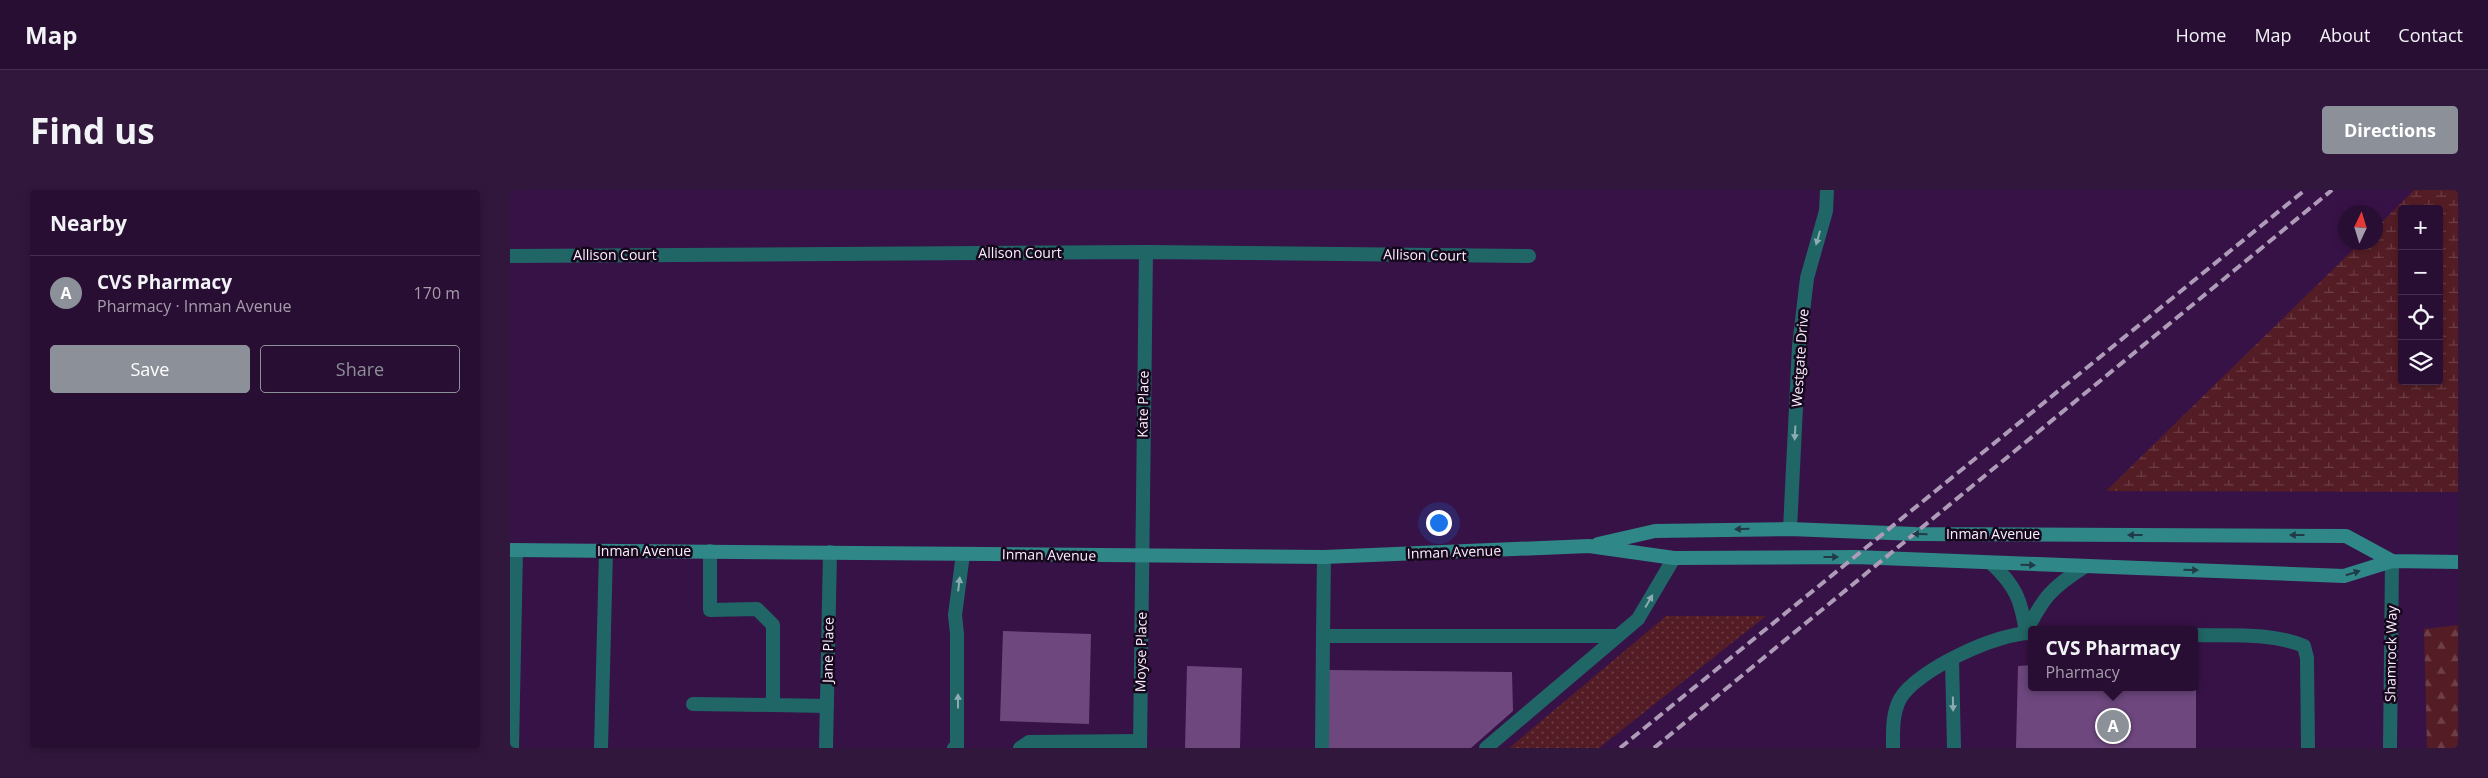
<!DOCTYPE html>
<html lang="en">
<head>
<meta charset="utf-8">
<style>
	:root { --surface:#290e34; --page:#31173c; --text:#f1f3f6; --muted:#a59cac; --line:#452e4f; --accent:#8c9099 }
	body { margin:0; font-family:"Open Sans",sans-serif; background:var(--page); color:var(--text) }
	.controls { position:absolute; right:15px; top:15px; display:grid; overflow:hidden; border-radius:5px; box-shadow:0 2px 8px #0003 }
	.controls button { width:45px; height:45px; display:grid; place-items:center; padding:0; border:0; border-bottom:1px solid var(--line); background:var(--surface); color:var(--text); font:25px sans-serif }
	.compass { position:absolute; left:1828px; top:15px; width:45px; height:45px; border-radius:50%; background:var(--surface); box-shadow:0 2px 8px #0003; rotate:4deg }
	.you { position:absolute; left:928px; top:332px; width:18px; height:18px; margin:-12px; border:4px solid #fff; border-radius:50%; background:#1a73e8; box-shadow:0 0 0 8px #1a73e833 }
	.badge { display:grid; place-items:center; width:32px; height:32px; border-radius:50%; background:var(--accent); color:#fff; font-size:16px; font-weight:700 }
	.pin { position:absolute; translate:-50% -50%; border:2px solid #fff; box-shadow:0 1px 5px #0006 }
	.popup { position:absolute; left:1518px; top:436px; width:170px; height:65px; box-sizing:border-box; display:grid; place-content:center; border-radius:5px; background:var(--surface); filter:drop-shadow(0 1px 4px #0005); font-size:16px; white-space:nowrap; color:var(--muted) }
	.popup b { font-size:19px; color:var(--text) }
	.popup::after { content:''; position:absolute; left:50%; top:100%; margin-left:-10px; border:10px solid transparent; border-top-color:var(--surface) }
	.list { margin:0; padding:0; list-style:none }
	h2 { display:flex; justify-content:space-between; align-items:center; height:65px; margin:0; padding:0 20px; font-size:21px }
	h2 small { font-size:16px; font-weight:400; color:var(--muted) }
	.list li { display:grid; grid-template-columns:32px 1fr auto; gap:15px; align-items:center; box-sizing:border-box; height:75px; padding:0 20px; border-top:1px solid var(--line) }
	.list b { display:block; font-size:19px; white-space:nowrap }
	.list p { margin:0; font-size:16px; white-space:nowrap; color:var(--muted) }
	.list em { font-size:16px; font-style:normal; color:var(--muted) }
	.actions { display:flex; gap:10px; padding:15px 20px }
	.actions a { flex:1; padding:11px 0; border:1px solid var(--accent); border-radius:5px; text-align:center; font-size:18px; color:var(--accent) }
	.actions .main { background:var(--accent); color:#fff }
	.icon { flex:none; width:28px; height:28px; fill:none; stroke:currentColor; stroke-width:2; stroke-linecap:round; stroke-linejoin:round }
	.map { position:relative; flex:none; width:1948px; height:558px; overflow:hidden; border-radius:5px }
	header { display:flex; align-items:center; gap:30px; box-sizing:border-box; height:70px; padding:0 25px; background:var(--surface); border-bottom:1px solid var(--line) }
	header strong { font-size:24px }
	nav { display:flex; gap:28px; margin-inline-start:auto; font-size:18px }
	.intro { display:flex; align-items:center; justify-content:space-between; box-sizing:border-box; height:120px; padding:0 30px }
	h1 { margin:0; font-size:35px }
	.button { padding:12px 22px; border-radius:5px; background:var(--accent); color:#fff; font-size:18px; font-weight:700 }
	main { display:flex; gap:30px; padding:0 30px }
	aside { flex:1; background:var(--surface); border-radius:5px; box-shadow:0 2px 8px #0003 }
	.map>svg:first-child { display:block }
	.grass { fill:url(#grass-dots) }
	.forest { fill:url(#forest-firs) }
	.wetland { fill:url(#wetland-marsh); fill-rule:evenodd }
	.building { fill:#6d477e }
	.lines { fill:none; stroke-linecap:round; stroke-linejoin:round }
	.service { stroke:#216666; stroke-width:14 }
	.minor { stroke:#216666; stroke-width:14 }
	.secondary { stroke:#2f8787; stroke-width:14 }
	.rail { stroke:#ae9bb7; stroke-width:4; stroke-dasharray:10 5; stroke-linecap:butt }
	.oneway { fill:#8dabb2 }
	.oneway2 { fill:#213a47 }
	.labels { text-anchor:middle; stroke-width:5; stroke-linejoin:round; paint-order:stroke }
	.street-label { font-size:14px; fill:#f9f0fd; stroke:#17071d }
</style>
</head>
<body>
<header>
<strong>Map</strong>
<nav><a>Home</a><a>Map</a><a>About</a><a>Contact</a></nav>
</header>
<div class="intro"><h1>Find us</h1><a class="button">Directions</a></div>
<main>
<aside>
<h2>Nearby<small></small></h2>
<ul class="list">
<li><span class="badge">A</span><div><b>CVS Pharmacy</b><p>Pharmacy · Inman Avenue</p></div><em>170 m</em></li>
</ul>
<div class="actions"><a class="main">Save</a><a>Share</a></div>
</aside>
<div class="map">
<svg width="1948" height="558" viewBox="0 0 1948 558">
	<defs>
		<pattern id="grass-dots" width="8" height="8" patternUnits="userSpaceOnUse" patternTransform="scale(1.25)"><rect width="8" height="8" fill="#541d25"/><path d="M2 2h.1M6 6h.1" fill="none" stroke="#6d3e46" stroke-width="1.8" stroke-linecap="round"/></pattern>
		<pattern id="forest-firs" width="22" height="20" patternUnits="userSpaceOnUse" patternTransform="scale(1.25)"><rect width="22" height="20" fill="#541d25"/><path d="M5 1l3.5 6h-7zM16 11l3.5 6h-7z" fill="#6d3e46"/></pattern>
		<pattern id="wetland-marsh" width="20" height="14" patternUnits="userSpaceOnUse" patternTransform="scale(1.25)"><rect width="20" height="14" fill="#541d25"/><path d="M1 5h8M5 5V1M11 12h8M15 12V8" fill="none" stroke="#6d3e46"/></pattern>
	</defs>
	<rect width="100%" height="100%" fill="#371246"/>
	<path class="grass" d="M 1156,426 L 1256,426 L 1089,558 L 999,558 Z"/>
	<path class="forest" d="M 1948,435 L 1948,558 L 1917,558 L 1914,439 Z"/>
	<path class="wetland" d="M 1904,0 L 1948,0 L 1948,302 L 1596,301 L 1850,53 L 1866,52 L 1866,38 ZM 1892,19 L 1929,19 L 1929,191 L 1892,191 Z"/>
	<path class="building" d="M 493,441 L 581,444 L 579,534 L 490,531 Z
		M 1522,475 L 1522,497 L 1686,497 L 1686,558 L 1506,558 L 1508,476 Z
		M 677,476 L 732,478 L 730,558 L 675,558 Z
		M 819,480 L 1002,482 L 1003,521 L 961,558 L 816,558 Z"/>
	<g class="lines">
		<path class="service" d="M 200,361 L 200,420 L 247,419 L 263,435 L 263,515 L 317,516
			M 814,367 L 813,446 L 1107,446
			M 1481,373 C 1506,396 1511,410 1516,442
			M 1516,442 C 1533,408 1541,398 1574,377
			M 1684,445 C 1721,446 1760,442 1794,456 L 1797,468 L 1798,558
			M 1442,469 L 1444,558
			M 183,514 L 263,515
			M 2,558 L 6,360
			M 91,558 L 96,361
			M 444,558 L 447,556 L 447,444 L 445,425 L 453,364
			M 510,558 L 519,552 L 630,551
			M 812,558 L 813,446
			M 976,558 L 1128,429 L 1164,368
			M 1383,558 C 1383,542 1382,524 1390,509 C 1406,480 1489,442 1522,443"/>
		<path class="minor" d="M 0,66 L 636,62 L 1019,66
			M 1280,339 L 1289,156 L 1297,88 L 1316,21 L 1317,0
			M 316,558 L 320,362
			M 630,558 L 636,62
			M 1880,558 L 1882,371"/>
		<path class="secondary" d="M 1088,354 L 1145,341 L 1280,339 L 1405,344 L 1836,346 L 1882,371
			M 0,360 L 814,367 L 1079,356 L 1164,368 L 1345,367 L 1834,386 L 1882,371 L 1948,372"/>
		<path class="rail" d="M 1110,558 L 1795,0
			M 1144,558 L 1822,0"/>
	</g>
	<defs><path id="oneway-solid" d="M-6-.8H1V-3.2L6.5 0L1 3.2V.8H-6Z" transform="scale(1.25)"/></defs>
	<g class="oneway">
		<use href="#oneway-solid" transform="translate(1308 48) rotate(106)"/>
		<use href="#oneway-solid" transform="translate(1285 243) rotate(93)"/>
		<use href="#oneway-solid" transform="translate(449 394) rotate(-83)"/>
		<use href="#oneway-solid" transform="translate(1139 411) rotate(-60)"/>
		<use href="#oneway-solid" transform="translate(448 511) rotate(-90)"/>
		<use href="#oneway-solid" transform="translate(1443 514) rotate(89)"/>
	</g>
	<g class="oneway2">
		<use href="#oneway-solid" transform="translate(1232 339) rotate(179)"/>
		<use href="#oneway-solid" transform="translate(1410 344) rotate(-179)"/>
		<use href="#oneway-solid" transform="translate(1625 345) rotate(-180)"/>
		<use href="#oneway-solid" transform="translate(1787 345) rotate(-180)"/>
		<use href="#oneway-solid" transform="translate(1321 367)"/>
		<use href="#oneway-solid" transform="translate(1518 375) rotate(2)"/>
		<use href="#oneway-solid" transform="translate(1681 380) rotate(2)"/>
		<use href="#oneway-solid" transform="translate(1843 383) rotate(-17)"/>
	</g>
	<g class="labels">
		<g class="street-label">
			<text x="510" y="68">Allison Court</text>
			<text x="105" y="70">Allison Court</text>
			<text transform="translate(915 65) rotate(1)" y="5">Allison Court</text>
			<text transform="translate(1290 168) rotate(-86)" y="5">Westgate Drive</text>
			<text transform="translate(633 214) rotate(-89)" y="5">Kate Place</text>
			<text x="1483" y="349">Inman Avenue</text>
			<text x="134" y="366">Inman Avenue</text>
			<text transform="translate(944 362) rotate(-2)" y="5">Inman Avenue</text>
			<text transform="translate(539 365) rotate(1)" y="5">Inman Avenue</text>
			<text transform="translate(318 460) rotate(-89)" y="5">Jane Place</text>
			<text transform="translate(631 462) rotate(-89)" y="5">Moyse Place</text>
			<text transform="translate(1881 464) rotate(-89)" y="5">Shamrock Way</text>
		</g>
	</g>
</svg>
<div class="controls">
<button>+</button>
<button>−</button>
<button><svg class="icon" aria-label="locate" viewBox="0 0 24 24"><circle cx="12" cy="12" r="6"/><path d="M12 2v4M12 18v4M2 12h4M18 12h4"/></svg></button>
<button><svg class="icon" aria-label="layers" viewBox="0 0 24 24"><path d="M12 4l9 5-9 5-9-5zM3 14l9 5 9-5"/></svg></button>
</div>
<svg class="compass" viewBox="-18 -18 36 36"><path d="M0-13l5 13h-10z" fill="#e53935"/><path d="M0 13l5-13h-10z" fill="#a59cac"/></svg>
<div class="you"></div>
<div class="pin badge" style="left:1603px;top:536px">A</div>
<div class="popup"><b>CVS Pharmacy</b>Pharmacy</div>
</div>
</main>
</body>
</html>
